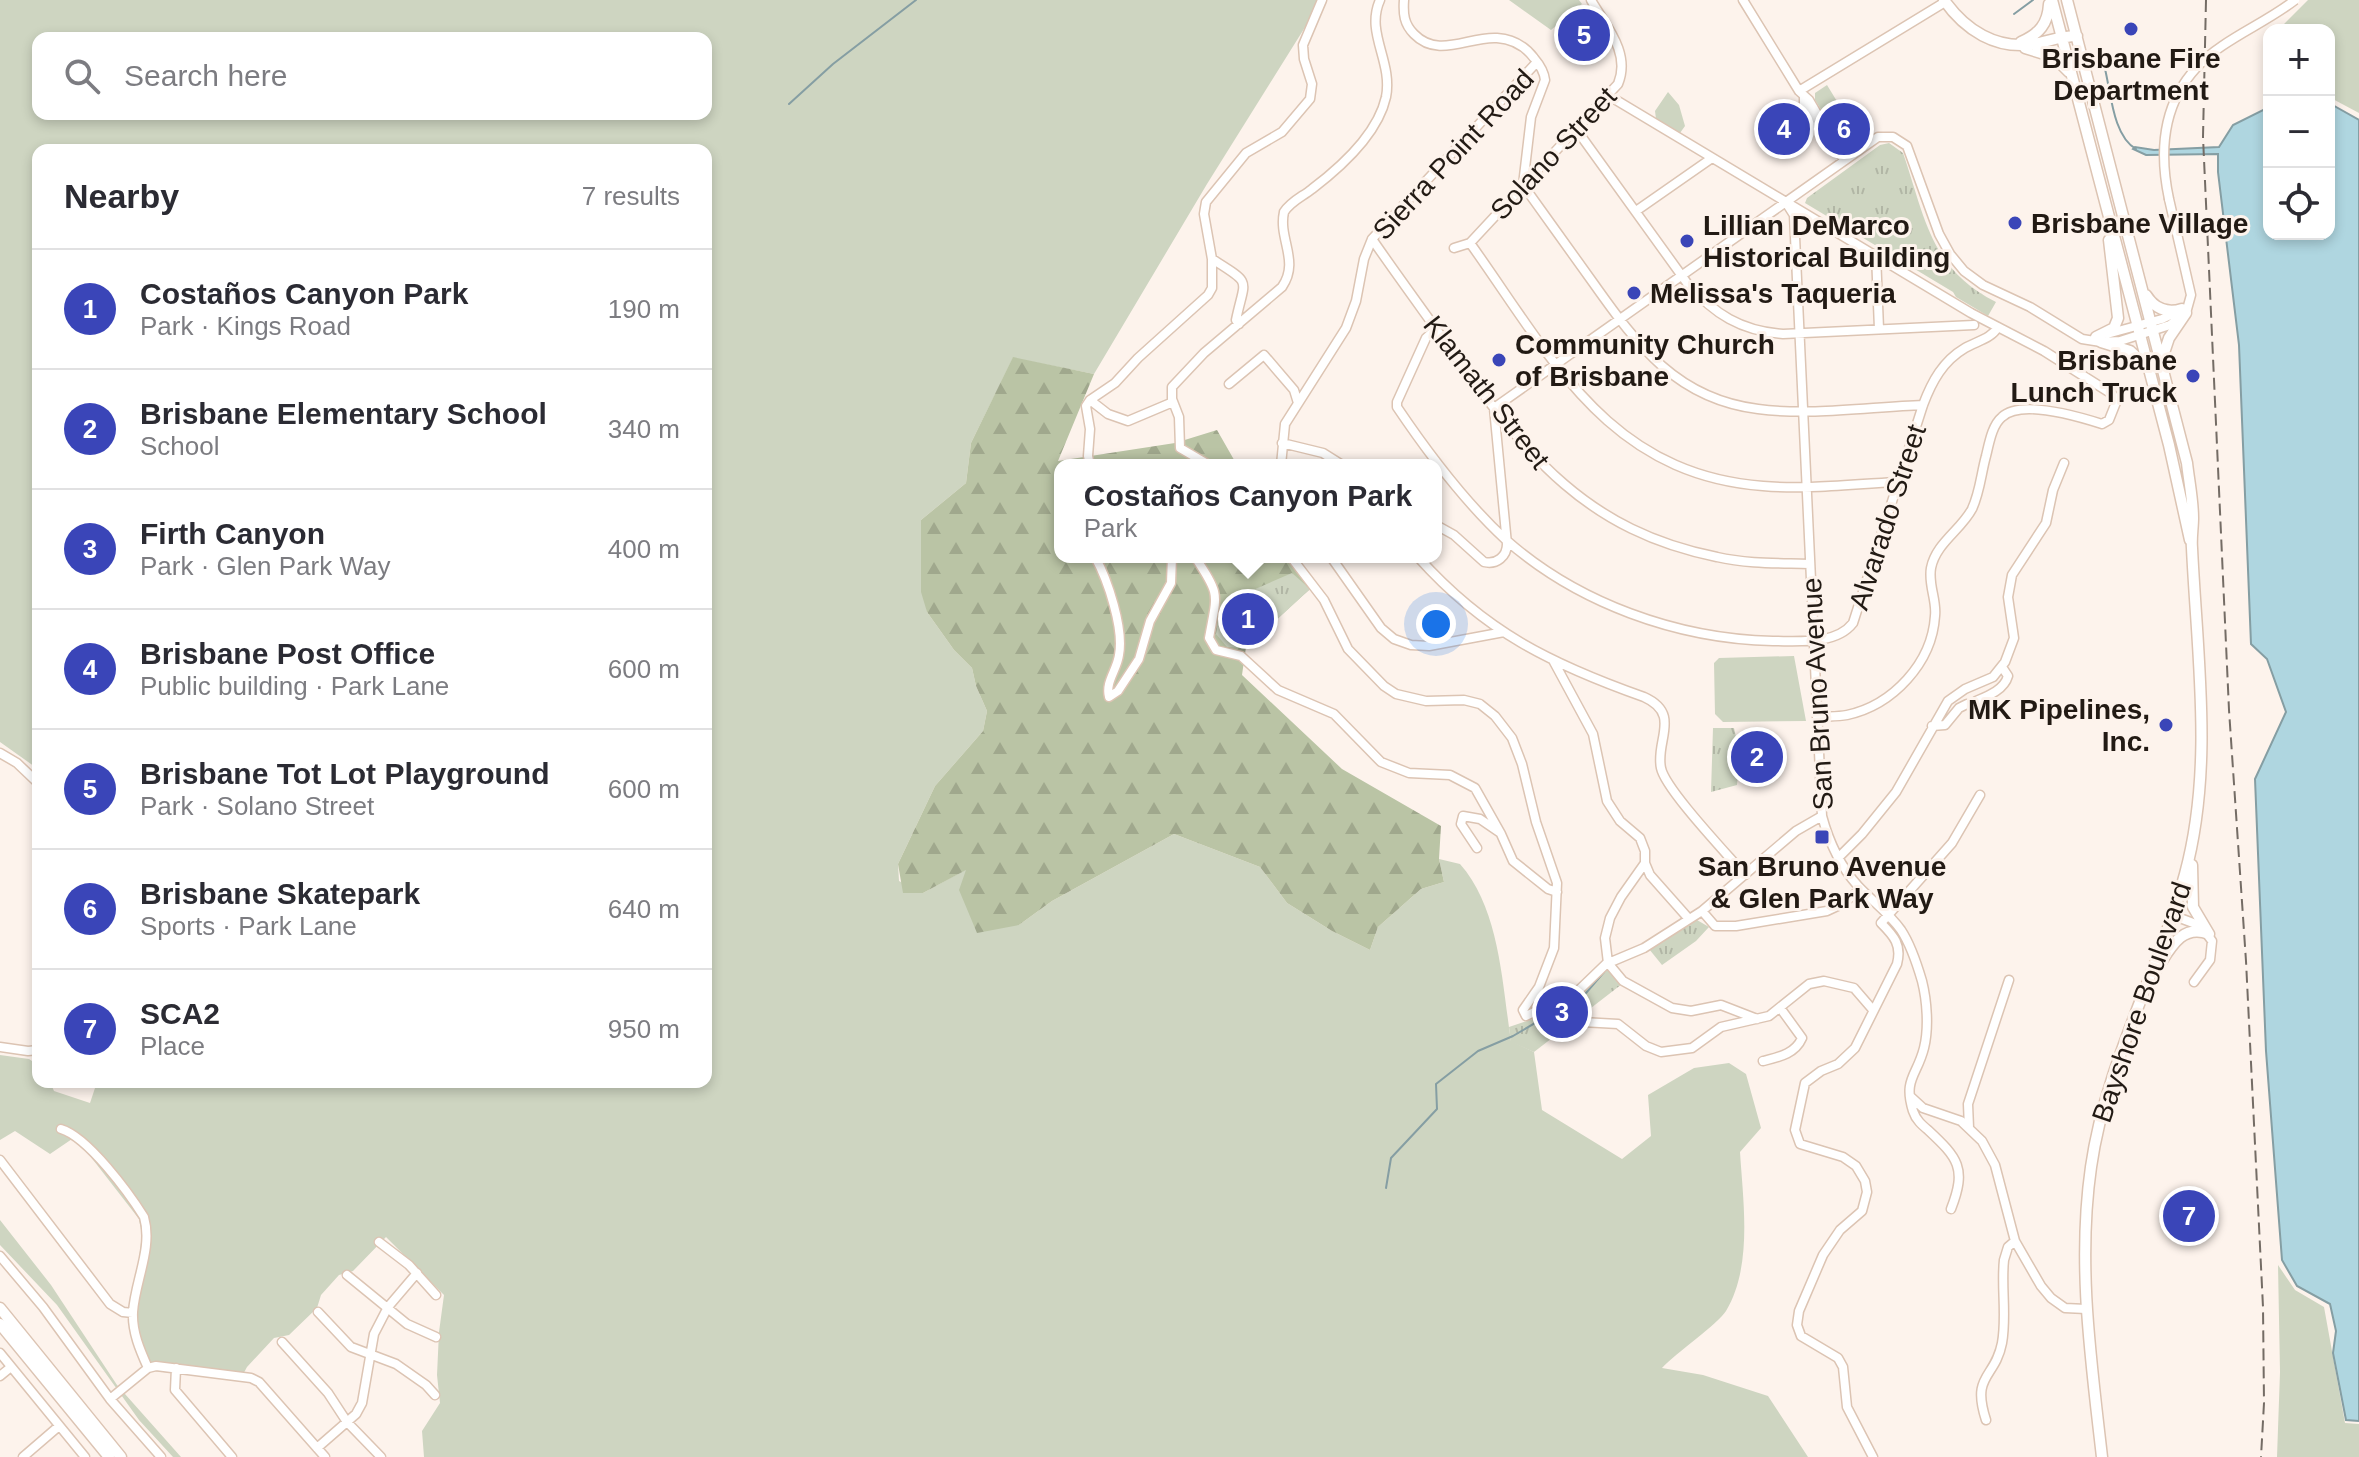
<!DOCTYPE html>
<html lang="en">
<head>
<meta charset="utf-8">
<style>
	:root { --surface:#fff; --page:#f7f7f7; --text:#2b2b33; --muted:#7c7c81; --line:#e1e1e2; --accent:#3a45b8 }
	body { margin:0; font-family:Arial,sans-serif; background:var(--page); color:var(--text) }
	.controls { position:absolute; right:24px; top:24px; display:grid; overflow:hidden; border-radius:16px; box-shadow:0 4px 12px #0003 }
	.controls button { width:72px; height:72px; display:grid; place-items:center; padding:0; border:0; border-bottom:2px solid var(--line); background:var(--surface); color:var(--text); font:40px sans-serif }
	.you { position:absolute; left:1436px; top:624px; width:28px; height:28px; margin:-20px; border:6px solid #fff; border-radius:50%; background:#1a73e8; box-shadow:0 0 0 12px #1a73e833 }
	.badge { display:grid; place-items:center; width:52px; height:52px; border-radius:50%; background:var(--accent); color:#fff; font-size:26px; font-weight:700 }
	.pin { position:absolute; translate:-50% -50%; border:4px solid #fff; box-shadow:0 2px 8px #0006 }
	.popup { position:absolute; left:1054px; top:459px; width:388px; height:104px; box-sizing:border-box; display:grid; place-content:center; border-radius:16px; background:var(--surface); filter:drop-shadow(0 2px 6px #0005); font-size:26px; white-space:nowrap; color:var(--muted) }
	.popup b { font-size:30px; color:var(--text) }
	.popup::after { content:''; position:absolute; left:50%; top:100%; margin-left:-16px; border:16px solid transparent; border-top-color:var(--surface) }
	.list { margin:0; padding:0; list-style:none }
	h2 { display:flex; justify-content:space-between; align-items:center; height:104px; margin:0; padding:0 32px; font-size:34px }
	h2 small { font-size:26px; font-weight:400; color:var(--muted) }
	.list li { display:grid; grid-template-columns:52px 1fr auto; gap:24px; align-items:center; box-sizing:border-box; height:120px; padding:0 32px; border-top:2px solid var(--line) }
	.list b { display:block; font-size:30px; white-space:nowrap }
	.list p { margin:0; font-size:26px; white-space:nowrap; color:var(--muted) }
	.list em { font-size:26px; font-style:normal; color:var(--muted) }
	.icon { flex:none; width:44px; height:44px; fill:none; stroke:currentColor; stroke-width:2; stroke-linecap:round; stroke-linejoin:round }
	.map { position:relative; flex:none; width:2359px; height:1457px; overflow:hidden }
	.search { position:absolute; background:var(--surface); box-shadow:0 4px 12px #0003; left:32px; top:32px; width:680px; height:88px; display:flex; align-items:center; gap:20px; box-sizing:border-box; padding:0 28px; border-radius:16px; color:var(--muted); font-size:30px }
	.panel { position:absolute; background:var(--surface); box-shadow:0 4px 12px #0003; left:32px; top:144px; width:680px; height:944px; border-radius:16px }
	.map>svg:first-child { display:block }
	.green { fill:#ced5c1; fill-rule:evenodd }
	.forest { fill:url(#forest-firs) }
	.park { fill:url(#park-tufts) }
	.water { fill:#afd6e0; stroke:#859ea3; stroke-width:2 }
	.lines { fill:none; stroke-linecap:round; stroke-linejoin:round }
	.stream { stroke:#859ea3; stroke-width:2 }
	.minor-casing { stroke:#dcc4b3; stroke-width:11 }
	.major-casing { stroke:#dcc4b3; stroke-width:13 }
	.minor { stroke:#fff; stroke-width:8 }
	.major { stroke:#fff; stroke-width:10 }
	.rail { stroke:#746c65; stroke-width:2; stroke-dasharray:12 6; stroke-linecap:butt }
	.minor-bridge-casing { stroke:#dcc4b3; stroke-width:11; stroke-linecap:butt }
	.minor-bridge { stroke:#fff; stroke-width:8 }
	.poi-dot { fill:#3a45b8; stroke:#fdf3ec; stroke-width:3 }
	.labels { text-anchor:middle; stroke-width:6; stroke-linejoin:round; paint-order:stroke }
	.poi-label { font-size:28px; font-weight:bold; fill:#221a14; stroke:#fdf3ec; text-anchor:start }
	.street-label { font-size:28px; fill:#221a14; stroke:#fdf3ec }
</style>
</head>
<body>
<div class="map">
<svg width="2359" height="1457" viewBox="0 0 2359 1457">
	<defs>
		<pattern id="forest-firs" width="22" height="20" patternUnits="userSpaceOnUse" patternTransform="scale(2)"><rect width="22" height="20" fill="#bac4a5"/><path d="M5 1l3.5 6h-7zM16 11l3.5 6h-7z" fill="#a0a88d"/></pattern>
		<pattern id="park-tufts" width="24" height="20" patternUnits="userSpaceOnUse" patternTransform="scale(2)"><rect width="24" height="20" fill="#ced5c1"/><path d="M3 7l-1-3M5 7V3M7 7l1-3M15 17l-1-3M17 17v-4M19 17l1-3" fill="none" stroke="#b1b6a5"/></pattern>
	</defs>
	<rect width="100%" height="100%" fill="#fdf3ec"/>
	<path class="green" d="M 0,0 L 1322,0 L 1207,184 L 1094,374 L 1013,358 L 971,443 L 966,483 L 921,520 L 927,612 L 954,650 L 972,668 L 976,686 L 987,711 L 983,731 L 935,786 L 898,864 L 899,881 L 923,893 L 967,869 L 1019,925 L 1052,901 L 1174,834 L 1260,867 L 1287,903 L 1332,931 L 1370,950 L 1378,927 L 1421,889 L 1444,882 L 1439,859 L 1460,864 C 1500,909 1502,984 1511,1041 L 1534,1052 L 1542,1110 L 1622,1159 L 1651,1136 L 1648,1095 L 1694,1068 L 1729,1063 L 1746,1074 L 1761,1128 L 1740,1152 C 1743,1201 1753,1266 1726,1311 C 1718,1324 1676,1353 1662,1368 L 1703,1375 L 1768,1396 L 1808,1457 L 424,1457 L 422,1431 L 440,1403 L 437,1375 L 439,1332 L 444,1295 L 386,1237 L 353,1271 L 339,1275 L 321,1295 L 317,1308 L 289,1335 L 274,1338 L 247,1367 L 240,1380 L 154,1371 L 141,1361 L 130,1330 L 142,1235 L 139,1219 L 87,1152 L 72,1139 L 50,1154 L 15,1131 L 0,1140 L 0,1055 L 29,1059 L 38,1065 L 38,1082 L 50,1082 L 54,1091 L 90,1103 L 97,1082 L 706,1082 L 706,150 L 38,150 L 38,769 L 0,742 ZM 38,38 L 706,38 L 706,114 L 38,114 Z
		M 1509,0 L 1579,0 L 1582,4 L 1551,30 Z
		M 2308,0 L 2359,0 L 2359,113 L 2329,97 L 2329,30 L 2278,30 Z
		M 1827,85 L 1857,134 L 1842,143 L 1815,100 L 1815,93 Z
		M 1668,92 L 1679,105 L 1685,126 L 1680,133 L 1656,119 L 1655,111 Z
		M 1794,656 L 1806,721 L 1723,722 L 1715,714 L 1714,663 L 1719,658 Z
		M 0,1220 L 51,1285 L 117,1385 L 181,1457 L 173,1457 L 139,1420 L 57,1305 L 0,1245 Z
		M 2278,1265 L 2295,1290 L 2324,1307 L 2345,1423 L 2359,1424 L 2359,1457 L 2277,1457 L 2280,1372 Z"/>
	<path class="forest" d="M 1013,357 L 1094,374 L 1058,461 L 1175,443 L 1217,430 L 1237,465 L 1060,465 L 1060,557 L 1291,557 L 1310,589 L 1246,647 L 1242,675 L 1342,769 L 1441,826 L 1439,859 L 1444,882 L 1421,889 L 1378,927 L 1370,950 L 1332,931 L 1287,903 L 1260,867 L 1174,834 L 1052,901 L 1019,925 L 977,933 L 959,890 L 966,870 L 923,893 L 903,893 L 898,864 L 935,786 L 983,731 L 987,711 L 976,686 L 972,668 L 954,650 L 927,612 L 921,592 L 921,520 L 966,483 L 971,443 Z"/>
	<path class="park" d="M 1580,8 L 1602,42 L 1583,52 L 1574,47 L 1563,32 L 1566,18 Z
		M 1889,143 L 1903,153 C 1925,217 1930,269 1996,302 L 1988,316 L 1956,297 L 1953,292 L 1805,203 L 1807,198 L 1880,145 Z
		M 1292,573 L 1310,589 L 1246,648 L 1227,647 L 1216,634 L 1221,604 Z
		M 1713,728 L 1734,728 L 1740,754 L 1737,785 L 1711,792 Z
		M 1697,920 L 1709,927 L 1696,941 L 1662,965 L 1649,949 Z
		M 1607,966 L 1622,984 L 1534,1052 L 1511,1042 L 1509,1027 L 1533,1019 L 1550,1004 L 1584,990 Z"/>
	<path class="water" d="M 2329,103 L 2359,120 L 2359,1421 L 2346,1420 L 2333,1353 L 2336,1331 L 2330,1304 L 2297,1286 L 2282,1260 L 2266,1051 L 2255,779 L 2286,712 L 2267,659 L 2251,644 L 2239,345 L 2218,172 L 2218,154 L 2146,155 L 2133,149 L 2135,147 L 2154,150 L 2219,147 L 2233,125 L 2269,107 L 2269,234 L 2329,234 Z"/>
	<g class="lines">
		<path class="stream" d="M 2014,14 L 2033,0
			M 2100,66 L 2105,69 C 2111,93 2113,136 2136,149
			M 789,104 L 833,64 L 916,0
			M 1386,1188 L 1391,1158 L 1437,1109 L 1436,1084 L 1478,1051 L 1513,1036 L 1586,993 L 1604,972"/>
		<defs>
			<path id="minor" d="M 1404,0 C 1403,14 1404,24 1414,34 C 1438,59 1469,36 1497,38 C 1512,39 1525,46 1534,58 C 1540,65 1544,71 1545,80 L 1531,117 L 1523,185 C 1547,218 1570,251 1594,284 C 1638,346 1677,399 1758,409 C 1811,416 1869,407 1923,405
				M 1743,0 L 1799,91 L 1809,100 L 1844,160
				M 1799,91 L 1945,2
				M 1804,98 L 1804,104 L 1832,150 L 1838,151
				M 1616,100 L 1971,313 L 2044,351 L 2112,394 L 2117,400 L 2109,420 L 2102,424 C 2080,417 2021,399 2002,417 C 1992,425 1989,444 1986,456 C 1981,474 1980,492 1972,509 C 1961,530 1936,543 1931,568 C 1928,585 1937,600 1935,616 C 1932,663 1893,705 1847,715 C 1837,717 1827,716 1817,717
				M 1576,129 L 1687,283 C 1714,314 1741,331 1783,334 L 1974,325
				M 1787,204 L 1794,215 L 1822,816 C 1829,842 1840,866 1858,886 C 1872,901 1889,913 1901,930 C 1911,945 1917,964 1922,981 C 1927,1001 1929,1028 1924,1048 C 1917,1076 1903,1079 1913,1111 C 1916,1120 1922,1125 1928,1130 C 1958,1158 1967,1168 1951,1209
				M 1636,211 L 1712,158
				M 1372,239 C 1399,278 1427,316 1454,354 C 1527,456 1587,531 1717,557 C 1748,564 1778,563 1809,564
				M 1470,243 C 1551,356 1607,474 1763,486 C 1807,490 1853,484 1898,482
				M 1454,248 L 1470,243 L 1618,84 C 1631,53 1606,26 1591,0
				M 1876,254 L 1879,329
				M 1239,324 L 1236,320 C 1245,277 1253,285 1212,259 L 1204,214 L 1206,202 L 1246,153 L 1282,132 L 1310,99 L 1312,84 L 1304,59 L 1303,45 L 1322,0
				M 1436,329 L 1426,338 L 1397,402 L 1397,407 C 1428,453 1464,501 1505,539 C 1577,603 1677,639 1773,641 C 1799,641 1836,645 1853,623 L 1923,405 C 1932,381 1943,361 1965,348 C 1977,341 1991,339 1998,327
				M 2107,334 L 2162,319 L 2181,310
				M 1229,384 L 1264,355 L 1294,390 L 1298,403
				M 1090,400 L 1108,414 L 1128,421 L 1173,402
				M 1282,443 L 1323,453 L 1342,465
				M 1090,465 L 1088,456 L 1090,429 L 1086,406 L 1090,400 L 1115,383 L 1138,358 L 1208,295 L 1212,288 L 1212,259
				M 1209,465 L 1180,448 L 1179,417 L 1172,399 L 1172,387 L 1204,353 L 1282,287 C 1300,261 1278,239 1284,212 C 1291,201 1302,197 1312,189 C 1341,167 1378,133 1386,97 C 1393,61 1365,33 1380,0
				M 1281,465 L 1285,424 L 1346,328 L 1356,301 L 1364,259 L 1372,239 L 1537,62
				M 1436,525 L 1454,535 L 1484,562 C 1497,565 1507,556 1507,544 L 1494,408 L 1878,137 L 1893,137 L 1907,146 L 1939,234 L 1950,254 L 1964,271 L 1983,285 L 2030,307 L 2082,339 L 2101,342 L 2120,341 L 2170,325 L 2186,313 L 2191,295 L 2169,199
				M 1095,557 C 1108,580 1124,629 1119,655 C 1117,670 1105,682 1109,697 L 1118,691 L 1139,659 L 1150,621 L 1171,583 L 1172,557
				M 1195,557 C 1221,596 1217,593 1209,638 L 1216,650 L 1241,656 L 1278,690 L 1334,714 L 1381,762 L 1409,773 L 1450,775 L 1475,788 L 1501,834 L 1513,861 L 1548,889 L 1557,892
				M 1291,557 L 1324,600 L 1348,649 L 1384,686 L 1396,694 L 1426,701 L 1464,700 L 1480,704 L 1495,716 L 1512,738 L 1522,764 L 1536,822 L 1557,883 L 1554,948 L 1539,987 L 1523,1010 L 1526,1016 L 1579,990 L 1606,964 L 1644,948 L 1702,911 L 1796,831 L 1822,816
				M 1331,557 L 1381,628 L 1394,639 L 1411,645 L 1429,646 L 1504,632
				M 1418,557 C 1485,632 1551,664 1644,697 C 1682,714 1655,741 1661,768 C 1665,789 1728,855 1745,875
				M 1554,662 L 1593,734 L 1607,801 L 1620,821 L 1640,838 L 1645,851 L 1645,863 L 1621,897 L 1610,918 L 1605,938 L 1608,963 L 1623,981 L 1672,1008 L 1691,1011 L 1721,1005 L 1757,1019
				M 1976,701 C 1988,696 2004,690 2008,676 L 2002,667
				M 1932,726 L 1945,725 L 1959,708 L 1967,704
				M 0,753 L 17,763 L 38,783
				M 1477,848 L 1461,824 L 1463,816 L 1480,819 L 1499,832
				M 1838,858 L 1862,834 L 1896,792 L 1948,701 L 1965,689 L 1993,677 L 2005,662 L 2014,638 L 2008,597 L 2012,575 L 2046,523 L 2053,490 L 2064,463
				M 1645,863 L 1650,875 L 1689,919
				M 1702,911 L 1715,926 L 1736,926 L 1827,911 L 1842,904 L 1861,889
				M 2172,915 L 2201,926 L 2212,941 L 2210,960 L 2194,982
				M 1559,1035 L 1582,1022 L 1618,1024 L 1646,1046 L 1661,1052 L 1692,1048 L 1721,1027 L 1769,1016 L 1809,984 L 1824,981 L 1854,988 L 1873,1010
				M 0,1047 L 28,1051 L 38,1050
				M 1763,1061 C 1779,1057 1795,1054 1802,1038 L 1781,1009
				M 1911,1097 L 1923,1108 L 1961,1121 L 1982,1141 L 1995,1165 L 2015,1241 L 2041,1286 L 2051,1298 L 2065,1308 L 2086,1309
				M 1969,1128 L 1968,1104 L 2009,980
				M 61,1129 C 88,1137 129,1193 144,1217 C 153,1248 135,1281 133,1312 C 132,1332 140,1350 148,1368
				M 0,1160 L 110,1304 L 123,1312 L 133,1313
				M 379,1242 L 409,1265 L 436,1295
				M 0,1256 L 43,1307 L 110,1399 L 161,1457
				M 347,1275 L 407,1324 L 436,1337
				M 318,1312 L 351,1347 L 396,1364 L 426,1385 L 435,1395
				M 282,1342 L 328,1393 L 347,1422 L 381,1457
				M 0,1353 L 85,1457
				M 176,1368 L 175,1390 L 232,1457
				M 0,1376 L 11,1367
				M 110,1399 L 148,1368 L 156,1366 L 251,1378 L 259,1382 L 325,1457
				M 1986,1420 C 1971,1374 1995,1379 2002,1343 C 2007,1316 2001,1287 2004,1260 L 2008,1247 L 2015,1241
				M 317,1448 L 356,1414 L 362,1403 L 374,1334 L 388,1307 L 417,1273
				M 23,1457 L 59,1426
				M 1873,1457 L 1847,1407 L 1843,1367 L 1838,1358 L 1801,1336 L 1797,1325 L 1799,1311 L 1823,1255 L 1840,1230 L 1862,1211 L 1867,1192 L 1865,1181 L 1856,1166 L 1843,1157 L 1800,1144 L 1795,1130 L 1805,1083 L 1821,1071 L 1838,1064 L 1855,1048 L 1897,964 C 1902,945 1894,936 1881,923 L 1952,843 L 1980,795"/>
			<path id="major" d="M 1944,0 C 1965,30 1996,50 2034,44 C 2049,41 2062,36 2077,36
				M 2052,0 L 2169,445 L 2190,540
				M 2067,0 L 2187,463 C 2189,481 2193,500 2193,518 C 2193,528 2191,538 2192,548 C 2197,656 2214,767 2185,874 C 2158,974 2106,1062 2091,1167 C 2077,1264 2091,1360 2102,1457
				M 2021,42 C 2039,34 2048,24 2049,4
				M 2025,48 L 2054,57 L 2069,72
				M 2146,295 C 2154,308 2167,314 2182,309
				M 2096,337 L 2114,328 L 2118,318 L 2109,240
				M 2101,342 L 2130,351 L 2147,367
				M 2162,359 L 2169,338 L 2186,313
				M 2192,865 L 2193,907 L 2209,934
				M 2154,973 C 2168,953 2180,922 2209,934
				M 0,1308 L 121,1457
				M 0,1324 L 109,1457"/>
		</defs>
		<use href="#minor" class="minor-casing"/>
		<use href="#major" class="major-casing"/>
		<use href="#minor" class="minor"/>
		<use href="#major" class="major"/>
		<path class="rail" d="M 2206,0 L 2203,137 L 2229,710 L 2246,961 L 2263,1307 L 2264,1403 L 2261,1457"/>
		<defs>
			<path id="minor-bridge" d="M 2169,199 C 2156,138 2167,83 2222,46 C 2245,30 2272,18 2295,0"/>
		</defs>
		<use href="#minor-bridge" class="minor-bridge-casing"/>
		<use href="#minor-bridge" class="minor-bridge"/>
	</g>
	<g class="poi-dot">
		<circle cx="2131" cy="29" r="8"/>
		<circle cx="2015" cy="223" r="8"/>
		<circle cx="1687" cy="241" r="8"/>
		<circle cx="1634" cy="293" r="8"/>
		<circle cx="1499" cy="360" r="8"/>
		<circle cx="2193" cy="376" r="8"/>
		<circle cx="2166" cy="725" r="8"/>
		<rect x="1814" y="829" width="16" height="16" rx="4"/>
	</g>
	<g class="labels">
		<g class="poi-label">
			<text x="2131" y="68" text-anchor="middle">Brisbane Fire<tspan x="2131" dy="32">Department</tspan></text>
			<text x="2031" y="233">Brisbane Village</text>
			<text x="1703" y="235">Lillian DeMarco<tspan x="1703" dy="32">Historical Building</tspan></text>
			<text x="1650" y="303">Melissa's Taqueria</text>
			<text x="1515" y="354">Community Church<tspan x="1515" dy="32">of Brisbane</tspan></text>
			<text x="2177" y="370" text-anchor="end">Brisbane<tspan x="2177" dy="32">Lunch Truck</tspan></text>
			<text x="2150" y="719" text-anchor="end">MK Pipelines,<tspan x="2150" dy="32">Inc.</tspan></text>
			<text x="1822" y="876" text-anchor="middle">San Bruno Avenue<tspan x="1822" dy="32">&amp; Glen Park Way</tspan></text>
		</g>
		<g class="street-label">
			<text transform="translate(1553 153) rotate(-47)" y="10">Solano Street</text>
			<text transform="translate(1453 154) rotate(-47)" y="10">Sierra Point Road</text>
			<text transform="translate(1487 392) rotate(52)" y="10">Klamath Street</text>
			<text transform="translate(1887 517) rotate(-72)" y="10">Alvarado Street</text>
			<text transform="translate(1817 694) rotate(-93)" y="10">San Bruno Avenue</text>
			<text transform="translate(2141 1002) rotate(-71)" y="10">Bayshore Boulevard</text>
		</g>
	</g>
</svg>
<div class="controls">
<button>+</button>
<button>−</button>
<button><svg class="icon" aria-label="locate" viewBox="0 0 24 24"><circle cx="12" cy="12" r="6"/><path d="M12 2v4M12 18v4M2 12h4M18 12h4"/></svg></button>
</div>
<div class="you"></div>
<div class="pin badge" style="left:1248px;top:619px">1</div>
<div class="popup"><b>Costaños Canyon Park</b>Park</div>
<div class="pin badge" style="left:1757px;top:757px">2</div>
<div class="pin badge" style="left:1562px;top:1012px">3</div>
<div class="pin badge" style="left:1784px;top:129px">4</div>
<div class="pin badge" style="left:1584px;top:35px">5</div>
<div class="pin badge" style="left:1844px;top:129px">6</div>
<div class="pin badge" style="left:2189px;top:1216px">7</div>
<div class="search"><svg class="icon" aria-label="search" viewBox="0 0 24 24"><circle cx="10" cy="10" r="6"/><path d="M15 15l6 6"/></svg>Search here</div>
<section class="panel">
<h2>Nearby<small>7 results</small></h2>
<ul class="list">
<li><span class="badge">1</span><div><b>Costaños Canyon Park</b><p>Park · Kings Road</p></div><em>190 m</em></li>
<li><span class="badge">2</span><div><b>Brisbane Elementary School</b><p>School</p></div><em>340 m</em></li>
<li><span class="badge">3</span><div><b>Firth Canyon</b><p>Park · Glen Park Way</p></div><em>400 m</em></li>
<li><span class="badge">4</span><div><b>Brisbane Post Office</b><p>Public building · Park Lane</p></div><em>600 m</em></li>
<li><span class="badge">5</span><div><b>Brisbane Tot Lot Playground</b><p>Park · Solano Street</p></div><em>600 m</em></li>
<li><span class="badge">6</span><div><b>Brisbane Skatepark</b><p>Sports · Park Lane</p></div><em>640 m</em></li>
<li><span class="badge">7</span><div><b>SCA2</b><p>Place</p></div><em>950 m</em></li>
</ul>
</section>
</div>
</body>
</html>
